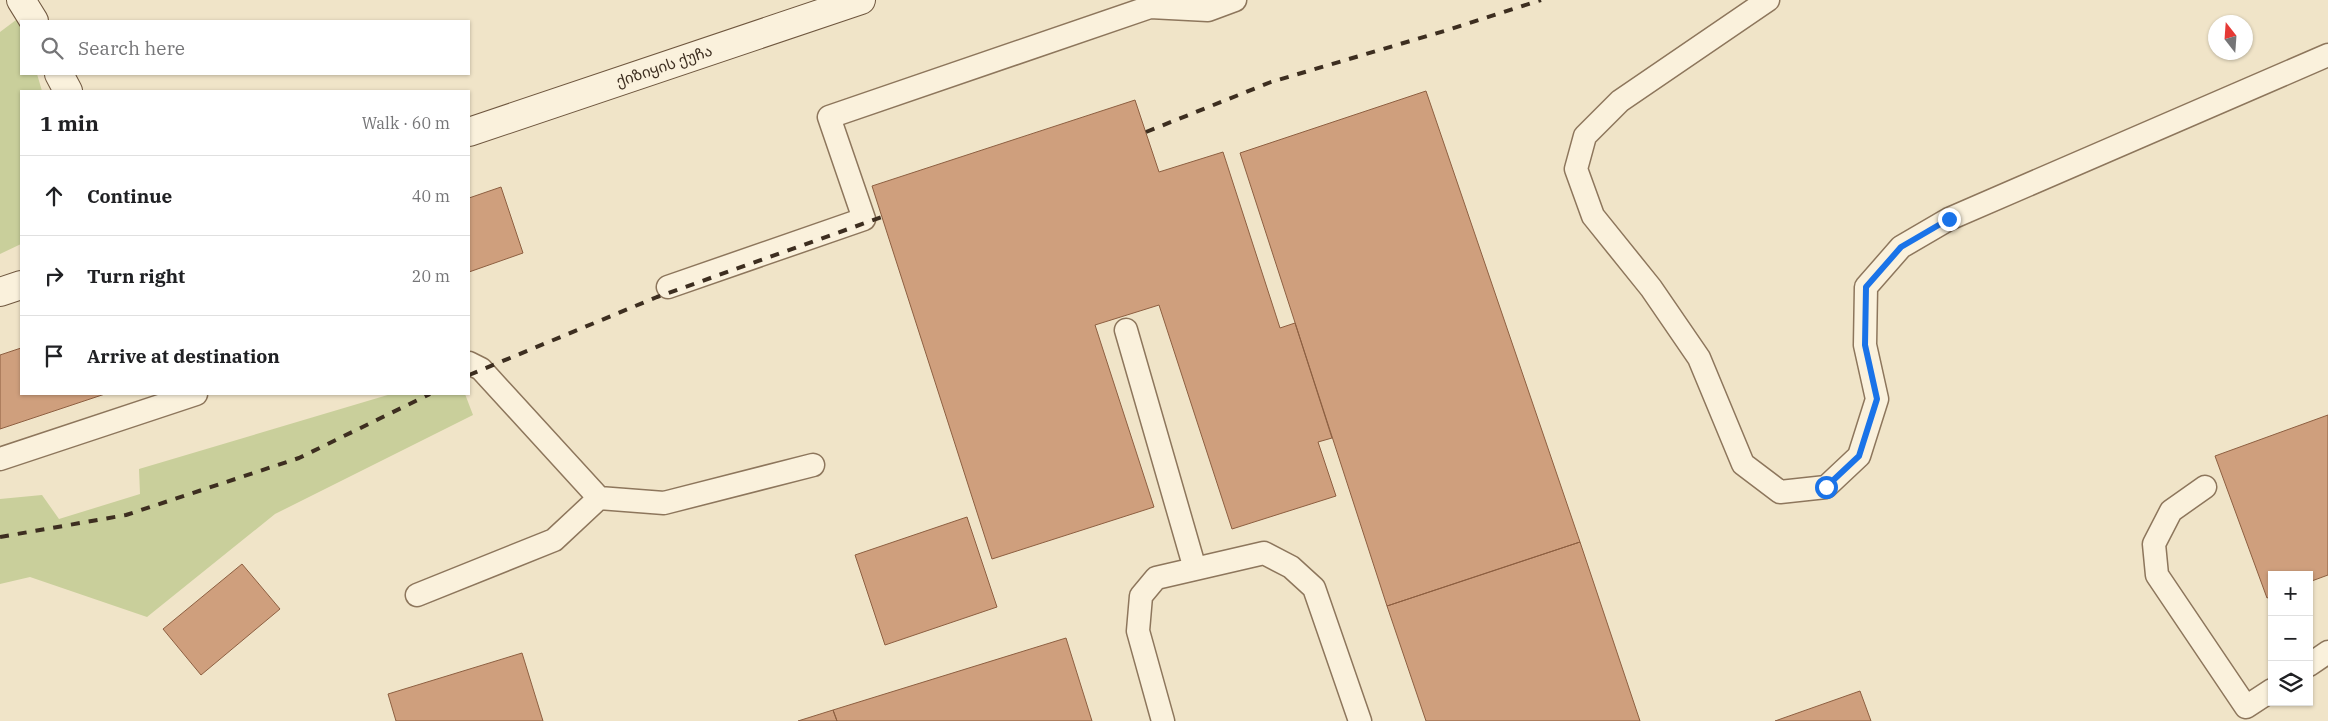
<!DOCTYPE html>
<html lang="en">
<head>
<meta charset="utf-8">
<style>
	:root { --surface:#fff; --page:#f6f6f6; --text:#202124; --muted:#757577; --line:#e0e0e0 }
	body { margin:0; font-family:"IBM Plex Serif","Noto Sans Georgian",serif; background:var(--page); color:var(--text) }
	.controls { position:absolute; right:15px; bottom:15px; display:grid; overflow:hidden; border-radius:0px; box-shadow:0 1px 4px #0004 }
	.controls button { width:45px; height:45px; display:grid; place-items:center; padding:0; border:0; border-bottom:1px solid var(--line); background:var(--surface); color:var(--text); font:25px sans-serif }
	.compass { position:absolute; left:2208px; top:15px; width:45px; height:45px; border-radius:50%; background:var(--surface); box-shadow:0 1px 4px #0004; rotate:343deg }
	.stop { position:absolute; width:15px; height:15px; margin:-11px; border:4px solid #1a73e8; border-radius:50%; background:#fff }
	.stop.end { background:#1a73e8; border-color:#fff; box-shadow:0 1px 5px #0008 }
	.list { margin:0; padding:0; list-style:none }
	h2 { display:flex; justify-content:space-between; align-items:center; height:65px; margin:0; padding:0 20px; font-size:21px }
	h2 small { font-size:16px; font-weight:400; color:var(--muted) }
	.list li { display:grid; grid-template-columns:32px 1fr auto; gap:15px; align-items:center; box-sizing:border-box; height:80px; padding:0 20px; border-top:1px solid var(--line) }
	.list b { display:block; font-size:19px; white-space:nowrap }
	.list em { font-size:16px; font-style:normal; color:var(--muted) }
	.icon { flex:none; width:28px; height:28px; fill:none; stroke:currentColor; stroke-width:2; stroke-linecap:round; stroke-linejoin:round }
	.map { position:relative; flex:none; width:2328px; height:721px; overflow:hidden }
	.search { position:absolute; background:var(--surface); box-shadow:0 1px 4px #0004; left:20px; top:20px; width:450px; height:55px; display:flex; align-items:center; gap:12px; box-sizing:border-box; padding:0 18px; border-radius:0px; color:var(--muted); font-size:19px }
	.panel { position:absolute; background:var(--surface); box-shadow:0 1px 4px #0004; left:20px; top:90px; width:450px; height:305px; border-radius:0px }
	.map>svg:first-child { display:block }
	.grass { fill:#c9cf9b }
	.building { fill:#cf9f7d; stroke:#8d5f41 }
	.lines { fill:none; stroke-linecap:round; stroke-linejoin:round }
	.lane-casing { stroke:#8d765c; stroke-width:25 }
	.secondary-casing { stroke:#6f573f; stroke-width:30 }
	.lane { stroke:#faf1dc; stroke-width:22 }
	.secondary { stroke:#faf1dc; stroke-width:28 }
	.rail { stroke:#3d2e20; stroke-width:4; stroke-dasharray:9 9; stroke-linecap:butt }
	.route { stroke:#1a73e8; stroke-width:6 }
	.labels { text-anchor:middle; stroke-width:4; stroke-linejoin:round; paint-order:stroke }
	.street-label { font-size:15px; fill:#3d2e20; stroke:#f7eed8 }
</style>
</head>
<body>
<div class="map">
<svg width="2328" height="721" viewBox="0 0 2328 721">
	<rect width="100%" height="100%" fill="#f0e4c8"/>
	<path class="grass" d="M 20,17 L 21,74 L 37,74 L 42,91 L 21,91 L 21,244 L 0,254 L 0,32 Z
		M 391,394 L 465,394 L 473,415 L 275,514 L 147,617 L 30,577 L 0,584 L 0,499 L 42,495 L 59,519 L 140,494 L 139,469 Z"/>
	<path class="building" d="M 1426,91 L 1580,542 L 1387,606 L 1240,153 Z
		M 1135,100 L 1159,172 L 1223,152 L 1280,328 L 1295,323 L 1332,438 L 1318,442 L 1336,496 L 1232,529 L 1159,305 L 1095,325 L 1154,507 L 992,559 L 872,186 Z
		M 501,187 L 523,253 L 469,272 L 469,198 Z
		M 21,348 L 21,394 L 105,394 L 0,429 L 0,355 Z
		M 2328,415 L 2328,575 L 2309,582 L 2309,575 L 2272,575 L 2272,596 L 2267,598 L 2215,456 Z
		M 967,517 L 997,607 L 885,645 L 855,555 Z
		M 1580,542 L 1640,721 L 1426,721 L 1387,606 Z
		M 242,564 L 280,609 L 201,675 L 163,629 Z
		M 1066,638 L 1092,721 L 837,721 L 833,710 Z
		M 522,653 L 543,721 L 396,721 L 388,694 Z
		M 1860,691 L 1871,721 L 1775,721 Z
		M 833,710 L 837,721 L 798,721 Z"/>
	<g class="lines">
		<defs>
			<path id="lane" d="M 1768,0 L 1620,101 L 1585,136 L 1576,169 L 1593,216 L 1651,288 L 1699,358 L 1743,464 L 1780,492 L 1826,487 L 1859,456 L 1877,399 L 1865,345 L 1866,287 L 1901,247 L 1949,219 L 2328,55
				M 668,287 L 864,219 L 829,117 L 1150,7 L 1208,10 L 1235,0
				M 1126,330 L 1195,569
				M 469,363 L 481,369 L 599,498 L 664,503 L 813,465
				M 0,459 L 196,394
				M 2205,487 L 2171,511 L 2154,544 L 2157,575 L 2246,707 L 2272,690
				M 417,595 L 554,540 L 599,498
				M 2309,665 L 2328,652
				M 1163,721 L 1138,631 L 1141,596 L 1156,578 L 1264,553 L 1291,567 L 1314,588 L 1360,721"/>
			<g id="secondary">
				<path d="M 21,0 L 34,21"/>
				<path d="M 59,74 L 68,91"/>
				<path id="s1" d="M 469,132 L 861,0"/>
				<path d="M 0,292 L 21,285"/>
			</g>
		</defs>
		<use href="#lane" class="lane-casing"/>
		<use href="#secondary" class="secondary-casing"/>
		<use href="#lane" class="lane"/>
		<use href="#secondary" class="secondary"/>
		<path class="rail" d="M 1146,132 L 1271,82 L 1451,29 L 1541,0
			M 469,375 L 657,297 L 882,217
			M 0,537 L 126,515 L 299,458 L 430,394"/>
	</g>
	<g class="lines">
		<path class="route" d="M 1826,487 L 1859,456 L 1877,399 L 1865,345 L 1866,287 L 1901,247 L 1949,219"/>
	</g>
	<g class="labels">
		<g class="street-label">
			<text dy="5" stroke="none"><textPath href="#s1" startOffset="206">ქიზიყის ქუჩა</textPath></text>
		</g>
	</g>
</svg>
<div class="controls">
<button>+</button>
<button>−</button>
<button><svg class="icon" aria-label="layers" viewBox="0 0 24 24"><path d="M12 4l9 5-9 5-9-5zM3 14l9 5 9-5"/></svg></button>
</div>
<svg class="compass" viewBox="-18 -18 36 36"><path d="M0-13l5 13h-10z" fill="#e53935"/><path d="M0 13l5-13h-10z" fill="#757577"/></svg>
<div class="stop" style="left:1826px;top:487px"></div>
<div class="stop end" style="left:1949px;top:219px"></div>
<div class="search"><svg class="icon" aria-label="search" viewBox="0 0 24 24"><circle cx="10" cy="10" r="6"/><path d="M15 15l6 6"/></svg>Search here</div>
<section class="panel">
<h2>1 min<small>Walk · 60 m</small></h2>
<ul class="list">
<li><svg class="icon" aria-label="ahead" viewBox="0 0 24 24"><path d="M12 20V5M6 11l6-6 6 6"/></svg><div><b>Continue</b></div><em>40 m</em></li>
<li><svg class="icon" aria-label="right" viewBox="0 0 24 24"><path d="M7 20v-9h11M14 6l5 5-5 5"/></svg><div><b>Turn right</b></div><em>20 m</em></li>
<li><svg class="icon" aria-label="arrive" viewBox="0 0 24 24"><path d="M6 21V4h12l-3 4 3 4H6"/></svg><div><b>Arrive at destination</b></div></li>
</ul>
</section>
</div>
</body>
</html>
